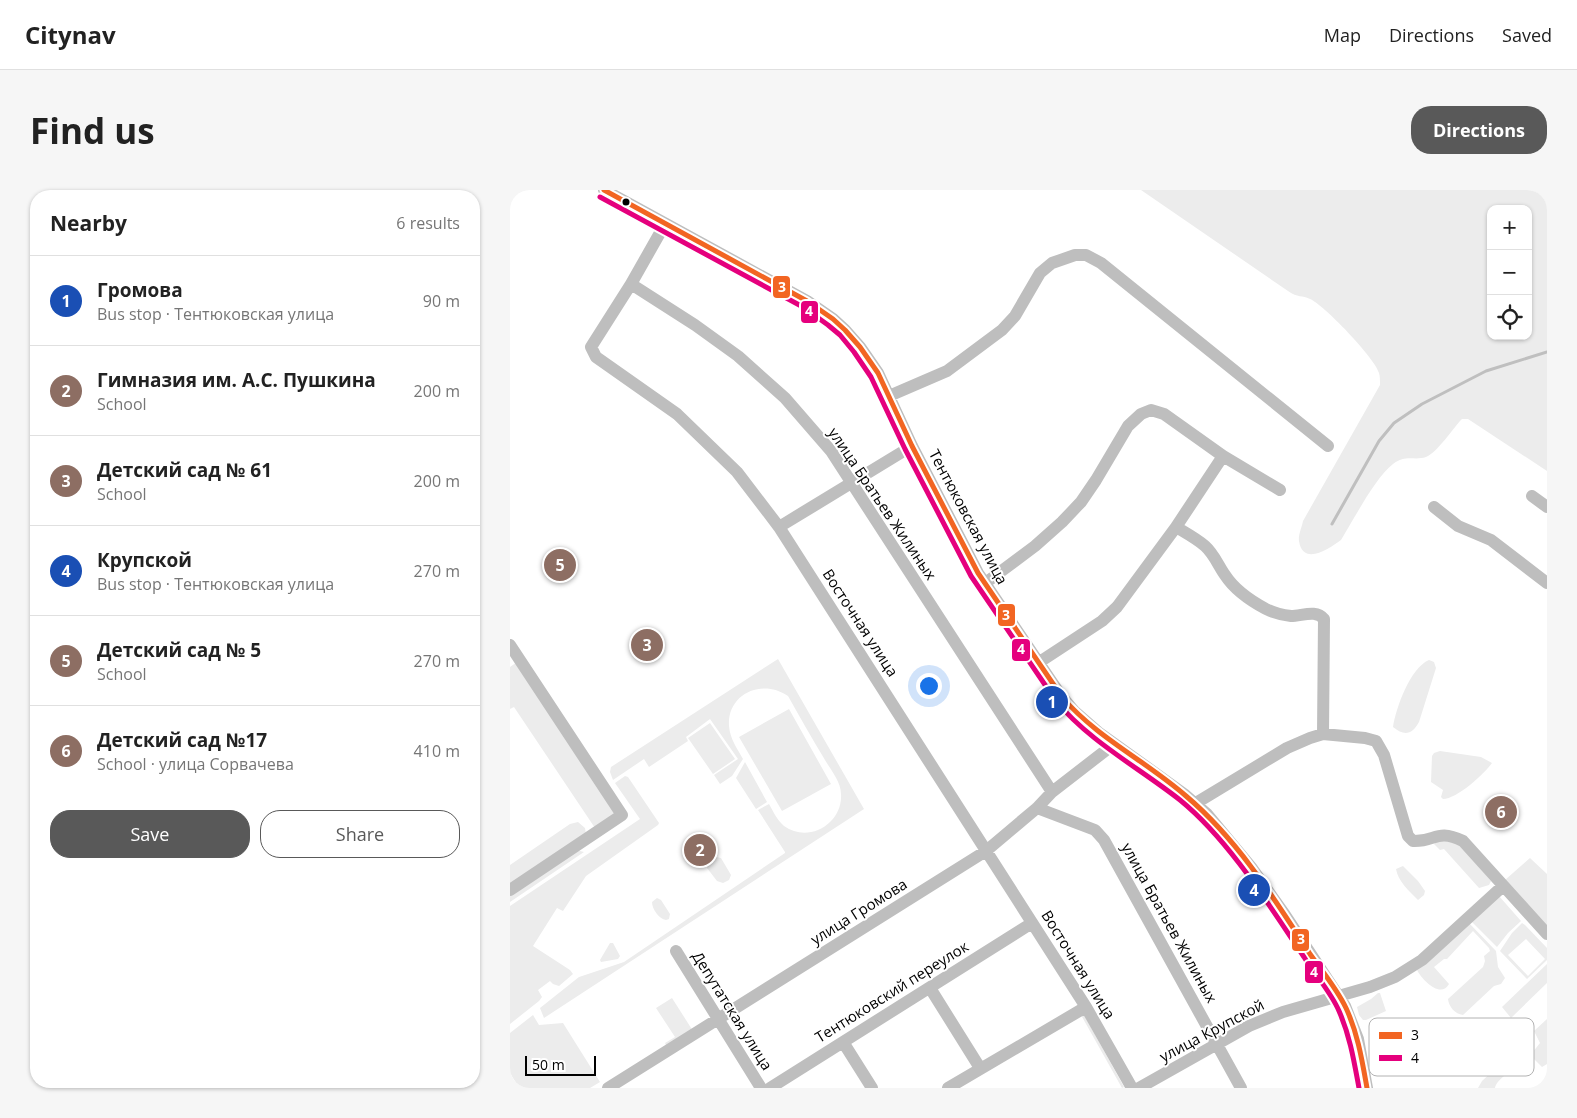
<!DOCTYPE html>
<html lang="en">
<head>
<meta charset="utf-8">
<style>
	:root { --surface:#fff; --page:#f6f6f6; --text:#222; --muted:#767676; --line:#e0e0e0; --accent:#595959 }
	body { margin:0; font-family:"Open Sans",sans-serif; background:var(--page); color:var(--text) }
	.controls { position:absolute; right:15px; top:15px; display:grid; overflow:hidden; border-radius:10px; box-shadow:0 1px 4px #0004 }
	.controls button { width:45px; height:45px; display:grid; place-items:center; padding:0; border:0; border-bottom:1px solid var(--line); background:var(--surface); color:var(--text); font:25px sans-serif }
	.scale { position:absolute; left:15px; bottom:12px; width:71px; box-sizing:border-box; padding-left:5px; border:2px solid #000; border-top:0; font-size:14px; line-height:18px; white-space:nowrap; color:#000; -webkit-text-stroke:4px #fff; paint-order:stroke }
	.you { position:absolute; left:418px; top:495px; width:18px; height:18px; margin:-12px; border:4px solid #fff; border-radius:50%; background:#1a73e8; box-shadow:0 0 0 8px #1a73e833 }
	.badge { display:grid; place-items:center; width:32px; height:32px; border-radius:50%; background:var(--accent); color:#fff; font-size:16px; font-weight:700 }
	.pin { position:absolute; translate:-50% -50%; border:2px solid #fff; box-shadow:0 1px 5px #0006 }
	.list { margin:0; padding:0; list-style:none }
	h2 { display:flex; justify-content:space-between; align-items:center; height:65px; margin:0; padding:0 20px; font-size:21px }
	h2 small { font-size:16px; font-weight:400; color:var(--muted) }
	.list li { display:grid; grid-template-columns:32px 1fr auto; gap:15px; align-items:center; box-sizing:border-box; height:90px; padding:0 20px; border-top:1px solid var(--line) }
	.list b { display:block; font-size:19px; white-space:nowrap }
	.list p { margin:0; font-size:16px; white-space:nowrap; color:var(--muted) }
	.list em { font-size:16px; font-style:normal; color:var(--muted) }
	.actions { display:flex; gap:10px; padding:15px 20px }
	.actions a { flex:1; padding:11px 0; border:1px solid var(--accent); border-radius:20px; text-align:center; font-size:18px; color:var(--accent) }
	.actions .main { background:var(--accent); color:#fff }
	.icon { flex:none; width:28px; height:28px; fill:none; stroke:currentColor; stroke-width:2; stroke-linecap:round; stroke-linejoin:round }
	.map { position:relative; flex:none; width:1037px; height:898px; overflow:hidden; border-radius:20px }
	header { display:flex; align-items:center; gap:30px; box-sizing:border-box; height:70px; padding:0 25px; background:var(--surface); border-bottom:1px solid var(--line) }
	header strong { font-size:24px }
	nav { display:flex; gap:28px; margin-inline-start:auto; font-size:18px }
	.intro { display:flex; align-items:center; justify-content:space-between; box-sizing:border-box; height:120px; padding:0 30px }
	h1 { margin:0; font-size:35px }
	.button { padding:12px 22px; border-radius:20px; background:var(--accent); color:#fff; font-size:18px; font-weight:700 }
	main { display:flex; gap:30px; padding:0 30px }
	aside { flex:1; background:var(--surface); border-radius:20px; box-shadow:0 1px 4px #0004 }
	.map>svg:first-child { display:block }
	.green { fill:#ececec; fill-rule:evenodd }
	.lines { fill:none; stroke-linecap:round; stroke-linejoin:round }
	.stream { stroke:#bfbfbf; stroke-width:3 }
	.minor { stroke:#bebebe; stroke-width:12 }
	.bus-1-casing { stroke:#fff; stroke-width:9 }
	.bus-2-casing { stroke:#fff; stroke-width:9 }
	.bus-1 { stroke:#f26522; stroke-width:5 }
	.bus-2 { stroke:#e5007d; stroke-width:5 }
	.bus-dot { fill:#000; stroke:#fff; stroke-width:2 }
	.labels { text-anchor:middle; stroke-width:4; stroke-linejoin:round; paint-order:stroke }
	.street-label { font-size:15px; fill:#000; stroke:#fff }
	.key { fill:#fff; stroke:#b2b2b2; stroke-width:1 }
	.key-label { font-size:14px; fill:#000 }
	.line-badge { stroke:#fff; stroke-width:2 }
	.badge-label { font-size:14px; text-anchor:middle; font-weight:bold; fill:#fff }
</style>
</head>
<body>
<header>
<strong>Citynav</strong>
<nav><a>Map</a><a>Directions</a><a>Saved</a></nav>
</header>
<div class="intro"><h1>Find us</h1><a class="button">Directions</a></div>
<main>
<aside>
<h2>Nearby<small>6 results</small></h2>
<ul class="list">
<li><span class="badge" style="background:#1a4fb4">1</span><div><b>Громова</b><p>Bus stop · Тентюковская улица</p></div><em>90 m</em></li>
<li><span class="badge" style="background:#8d6e63">2</span><div><b>Гимназия им. А.С. Пушкина</b><p>School</p></div><em>200 m</em></li>
<li><span class="badge" style="background:#8d6e63">3</span><div><b>Детский сад № 61</b><p>School</p></div><em>200 m</em></li>
<li><span class="badge" style="background:#1a4fb4">4</span><div><b>Крупской</b><p>Bus stop · Тентюковская улица</p></div><em>270 m</em></li>
<li><span class="badge" style="background:#8d6e63">5</span><div><b>Детский сад № 5</b><p>School</p></div><em>270 m</em></li>
<li><span class="badge" style="background:#8d6e63">6</span><div><b>Детский сад №17</b><p>School · улица Сорвачева</p></div><em>410 m</em></li>
</ul>
<div class="actions"><a class="main">Save</a><a>Share</a></div>
</aside>
<div class="map">
<svg width="1037" height="898" viewBox="0 0 1037 898">
	<rect width="100%" height="100%" fill="#fff"/>
	<path class="green" d="M 631,0 L 1037,0 L 1037,281 L 958,229 L 952,229 C 943,238 927,263 916,267 C 904,271 896,264 883,274 C 865,288 844,329 831,350 C 820,358 793,377 789,351 C 788,345 792,337 793,331 L 870,195 C 870,191 870,186 869,183 C 866,169 813,114 800,109 C 792,105 788,108 778,101 ZM 981,19 L 1018,19 L 1018,146 L 981,146 Z
		M 268,469 L 354,619 L 34,828 L 30,818 L 69,787 L 114,772 L 275,663 L 275,662 L 248,620 L 259,614 C 263,621 267,630 274,636 C 299,654 333,633 331,604 C 331,592 321,580 315,570 C 302,549 290,527 278,506 C 252,488 217,504 219,536 C 220,549 227,558 233,569 L 222,586 L 210,594 L 204,585 L 228,569 L 200,529 L 176,547 L 178,551 L 139,577 L 134,569 L 103,590 L 100,582 L 101,577 Z
		M 919,470 L 924,472 L 926,478 L 909,532 C 902,545 894,546 883,537 C 886,518 900,478 919,470 Z
		M 7,472 L 106,624 L 85,638 L 4,517 L 0,519 L 0,477 Z
		M 279,519 L 321,594 L 272,621 L 229,547 Z
		M 200,533 L 225,569 L 203,584 L 178,548 Z
		M 930,561 L 971,567 L 982,573 C 974,584 947,609 933,609 L 931,607 L 933,600 L 921,592 L 922,566 L 924,563 Z
		M 235,572 L 257,612 L 246,619 L 226,588 Z
		M 115,586 L 118,587 L 149,633 L 148,635 L 76,686 L 53,721 L 47,718 L 23,756 L 60,780 L 63,784 L 49,796 L 43,794 L 40,791 L 28,800 L 32,807 L 29,811 L 0,834 L 0,716 L 130,629 L 105,593 Z
		M 68,632 L 75,638 L 76,644 L 0,696 L 0,675 L 60,634 Z
		M 930,648 L 951,655 L 981,691 L 979,695 L 969,698 L 934,659 L 930,660 L 924,654 Z
		M 66,660 L 74,662 L 0,712 L 0,704 Z
		M 206,667 L 211,668 L 221,685 L 219,690 L 213,693 L 207,691 L 197,678 L 199,670 Z
		M 1020,668 L 1037,684 L 1037,738 L 995,690 Z
		M 893,676 L 908,691 L 915,701 L 914,705 L 908,710 C 899,701 888,691 886,679 Z
		M 989,706 L 1011,731 L 998,743 L 987,757 L 961,731 Z
		M 147,708 L 151,710 L 160,724 L 159,729 L 156,730 C 149,729 142,719 142,712 Z
		M 959,733 L 986,761 L 988,777 L 995,788 L 991,794 L 984,796 L 953,825 C 945,824 939,817 938,809 L 973,777 L 975,771 L 974,766 L 980,761 L 979,758 L 963,741 L 937,769 L 934,769 L 924,777 L 939,794 C 931,809 912,790 907,780 Z
		M 1012,733 L 1015,735 L 1037,758 L 1037,770 L 1017,789 L 990,761 L 1002,743 ZM 1016,749 L 1035,769 L 1018,786 L 998,765 Z
		M 100,753 L 103,753 L 110,766 L 108,769 L 91,772 L 90,770 Z
		M 1037,774 L 1037,793 L 1001,828 L 992,817 Z
		M 868,803 L 870,803 L 876,821 L 856,830 L 853,830 L 849,825 L 847,817 L 861,809 Z
		M 162,808 L 183,841 L 156,855 L 155,853 L 165,847 L 146,818 Z
		M 573,823 L 614,897 L 612,898 L 571,825 Z
		M 23,825 L 29,835 L 53,833 L 90,892 L 80,898 L 9,898 L 0,883 L 0,843 Z
		M 1037,829 L 1037,874 L 1032,877 L 1023,868 C 1013,874 987,887 985,898 L 968,898 L 972,891 L 1011,855 L 1018,858 L 1022,863 L 1030,853 L 1024,841 Z"/>
	<g class="lines">
		<path class="stream" d="M 822,334 L 869,251 L 884,233 L 912,214 L 976,181 L 1037,162"/>
		<path class="minor" d="M 94,0 L 297,111 L 323,129 L 335,140 L 350,157 L 368,183 L 402,256 L 468,383 L 552,507 L 564,521 L 588,542 L 674,604 L 697,624 L 741,677 L 775,725 L 835,816 L 848,849 L 857,898
			M 155,34 L 121,94 L 81,157 L 86,167 L 167,224 L 227,282 L 269,337 L 576,817 L 622,898
			M 121,94 L 185,135 L 228,166 L 275,208 L 321,261 L 542,602
			M 379,206 L 437,181 L 492,140 L 505,126 L 530,83 L 542,73 L 565,65 L 576,65 L 591,73 L 818,256
			M 1022,306 L 1037,317
			M 924,317 L 948,336 L 981,350 L 1037,393
			M 269,337 L 402,256
			M 666,337 C 676,343 687,349 695,356 C 704,364 708,375 715,385 C 724,399 741,411 756,419 C 764,423 772,425 781,426 C 792,426 806,419 814,429 L 813,544
			M 474,394 L 525,356 L 552,332 L 571,312 L 586,290 L 618,236 L 631,224 L 641,220 L 654,224 L 713,266 L 770,300
			M 0,455 L 112,625 L 0,700
			M 528,473 L 592,431 L 607,417 L 666,337 L 713,266
			M 686,613 L 777,558 L 800,548 L 813,544 L 855,548 L 866,551 L 874,565 L 898,646 L 903,651 C 926,652 926,638 953,651 L 1037,744
			M 527,618 L 585,640 L 594,650 L 731,898
			M 166,761 L 251,898
			M 420,798 L 470,878
			M 333,852 L 362,898
			M 98,898 L 476,661 L 527,618 L 542,602 L 604,554
			M 260,898 L 522,733
			M 438,898 L 576,817
			M 629,898 L 739,836 L 773,822 L 860,797 L 885,787 L 912,770 L 993,696"/>
		<defs>
			<path id="bus-1" d="M 94,0 L 297,111 L 323,129 L 335,140 L 350,157 L 368,183 L 402,256 L 468,383 L 552,507 C 587,548 636,571 676,606 C 727,649 764,708 800,764 C 812,781 827,799 836,818 C 848,844 852,870 857,898"/>
			<path id="bus-2" d="M 90,7 L 293,117 L 318,135 L 330,145 L 344,162 L 361,187 L 395,259 L 461,386 L 546,511 C 580,552 628,577 670,610 C 719,650 759,715 794,767 C 805,785 821,802 829,821 C 840,846 844,871 849,898"/>
		</defs>
		<use href="#bus-1" class="bus-1-casing"/>
		<use href="#bus-2" class="bus-2-casing"/>
		<use href="#bus-1" class="bus-1"/>
		<use href="#bus-2" class="bus-2"/>
	</g>
	<circle class="bus-dot" cx="116" cy="12" r="4.5"/>
	<g class="labels">
		<g class="street-label">
			<text transform="translate(372 314) rotate(56)" y="5">улица Братьев Жилиных</text>
			<text transform="translate(458 327) rotate(62)" y="5">Тентюковская улица</text>
			<text transform="translate(350 433) rotate(57)" y="5">Восточная улица</text>
			<text transform="translate(349 722) rotate(-32)" y="5">улица Громова</text>
			<text transform="translate(659 733) rotate(61)" y="5">улица Братьев Жилиных</text>
			<text transform="translate(568 775) rotate(58)" y="5">Восточная улица</text>
			<text transform="translate(382 802) rotate(-32)" y="5">Тентюковский переулок</text>
			<text transform="translate(222 821) rotate(58)" y="5">Депутатская улица</text>
			<text transform="translate(702 841) rotate(-28)" y="5">улица Крупской</text>
		</g>
	</g>
	<rect x="859" y="828" width="165" height="58" rx="8" class="key"/>
	<rect x="869" y="842" width="23" height="7" fill="#f26522"/>
	<rect x="869" y="865" width="23" height="6" fill="#e5007d"/>
	<g class="key-label">
		<text x="901" y="850">3</text>
		<text x="901" y="873">4</text>
	</g>
	<g class="line-badge">
		<rect x="262" y="85" width="19" height="24" rx="5" fill="#f26522"/>
		<rect x="290" y="110" width="19" height="24" rx="5" fill="#e5007d"/>
		<rect x="487" y="413" width="19" height="24" rx="5" fill="#f26522"/>
		<rect x="501" y="448" width="20" height="24" rx="5" fill="#e5007d"/>
		<rect x="781" y="738" width="19" height="24" rx="5" fill="#f26522"/>
		<rect x="794" y="770" width="20" height="24" rx="5" fill="#e5007d"/>
	</g>
	<g class="badge-label">
		<text x="272" y="102">3</text>
		<text x="299" y="126">4</text>
		<text x="496" y="430">3</text>
		<text x="511" y="464">4</text>
		<text x="791" y="754">3</text>
		<text x="804" y="787">4</text>
	</g>
</svg>
<div class="controls">
<button>+</button>
<button>−</button>
<button><svg class="icon" aria-label="locate" viewBox="0 0 24 24"><circle cx="12" cy="12" r="6"/><path d="M12 2v4M12 18v4M2 12h4M18 12h4"/></svg></button>
</div>
<div class="scale">50 m</div>
<div class="you"></div>
<div class="pin badge" style="left:542px;top:512px;background:#1a4fb4">1</div>
<div class="pin badge" style="left:190px;top:660px;background:#8d6e63">2</div>
<div class="pin badge" style="left:137px;top:455px;background:#8d6e63">3</div>
<div class="pin badge" style="left:744px;top:700px;background:#1a4fb4">4</div>
<div class="pin badge" style="left:50px;top:375px;background:#8d6e63">5</div>
<div class="pin badge" style="left:991px;top:622px;background:#8d6e63">6</div>
</div>
</main>
</body>
</html>
